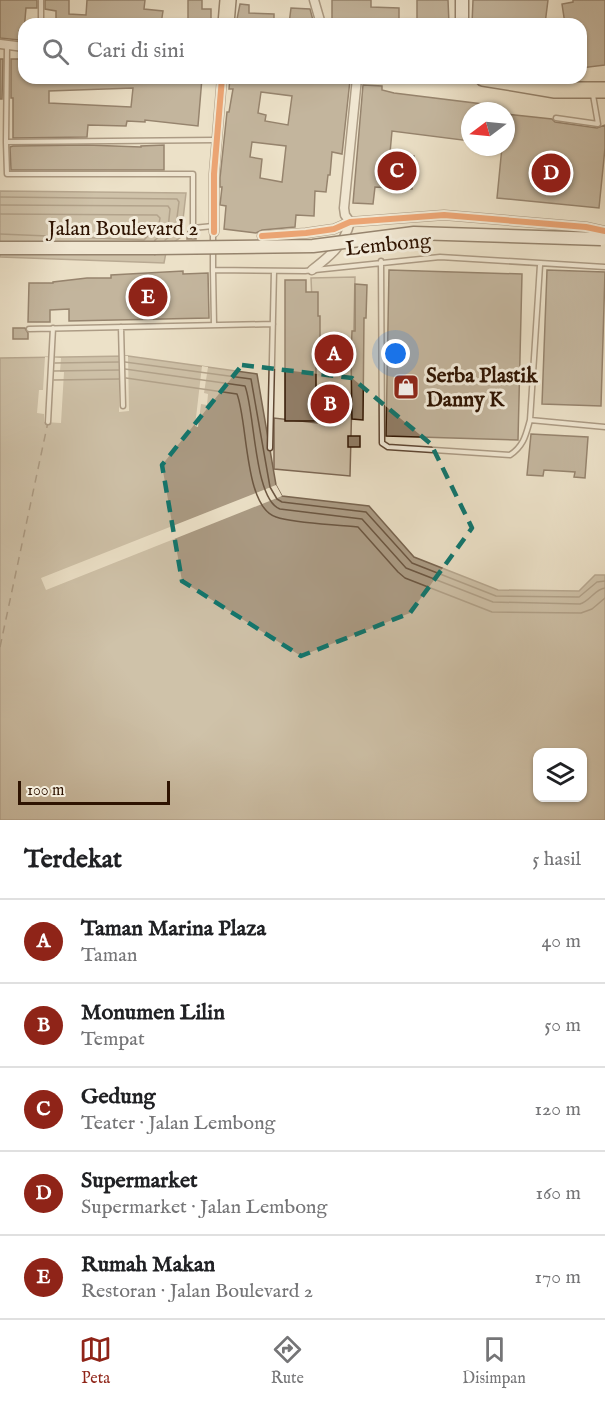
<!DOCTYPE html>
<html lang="id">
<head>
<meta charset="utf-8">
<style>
	:root { --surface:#fff; --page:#f6f6f6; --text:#202124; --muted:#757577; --line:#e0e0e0; --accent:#8f2418 }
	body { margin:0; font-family:"IM FELL English",serif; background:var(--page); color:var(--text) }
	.controls { position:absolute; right:18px; bottom:18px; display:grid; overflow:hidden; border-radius:12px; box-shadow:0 2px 4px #0004 }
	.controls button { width:54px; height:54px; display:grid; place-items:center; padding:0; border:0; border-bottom:2px solid var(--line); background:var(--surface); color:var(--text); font:30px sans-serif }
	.compass { position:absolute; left:461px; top:102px; width:54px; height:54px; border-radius:50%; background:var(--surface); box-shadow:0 2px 4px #0004; rotate:254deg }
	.scale { position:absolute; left:18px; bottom:15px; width:152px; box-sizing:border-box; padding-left:6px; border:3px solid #2e1301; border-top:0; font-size:16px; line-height:21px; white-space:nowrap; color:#2e1301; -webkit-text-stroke:4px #f3ecdb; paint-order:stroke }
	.you { position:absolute; left:396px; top:354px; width:21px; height:21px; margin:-15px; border:4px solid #fff; border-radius:50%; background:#1a73e8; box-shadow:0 0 0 9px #1a73e833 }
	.badge { display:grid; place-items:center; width:39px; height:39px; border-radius:50%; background:var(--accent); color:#fff; font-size:20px; font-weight:700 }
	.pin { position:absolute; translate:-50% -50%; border:3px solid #fff; box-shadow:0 2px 6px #0006 }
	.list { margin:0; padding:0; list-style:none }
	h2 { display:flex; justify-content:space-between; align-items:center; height:78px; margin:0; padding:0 24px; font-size:26px }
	h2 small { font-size:20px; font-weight:400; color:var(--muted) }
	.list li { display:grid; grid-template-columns:39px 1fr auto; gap:18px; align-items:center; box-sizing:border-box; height:84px; padding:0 24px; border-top:2px solid var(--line) }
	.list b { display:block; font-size:22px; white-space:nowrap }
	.list p { margin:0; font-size:20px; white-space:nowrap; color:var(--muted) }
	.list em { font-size:20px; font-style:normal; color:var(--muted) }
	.icon { flex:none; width:33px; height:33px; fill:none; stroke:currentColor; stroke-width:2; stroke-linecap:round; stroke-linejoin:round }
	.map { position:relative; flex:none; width:605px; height:820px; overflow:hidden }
	.search { position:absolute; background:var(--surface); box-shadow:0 2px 4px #0004; left:18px; right:18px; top:18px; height:66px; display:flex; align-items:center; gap:15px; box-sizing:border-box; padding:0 21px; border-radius:18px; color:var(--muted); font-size:22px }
	.sheet { height:498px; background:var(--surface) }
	nav { display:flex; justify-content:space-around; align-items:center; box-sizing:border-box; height:84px; border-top:2px solid var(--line); background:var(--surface); font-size:16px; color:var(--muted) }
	nav a { display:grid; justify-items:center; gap:3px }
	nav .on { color:var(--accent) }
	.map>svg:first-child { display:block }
	.green { fill:#ccbea6; stroke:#7d6854; stroke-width:1.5 }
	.water { fill:#ab9b84; stroke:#796550; stroke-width:1.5; fill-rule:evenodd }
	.pier { fill:#ece1c8 }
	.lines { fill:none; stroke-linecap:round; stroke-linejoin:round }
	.shore { stroke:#6c5742; stroke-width:1.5 }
	.ferry { stroke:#604935; stroke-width:1.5; stroke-dasharray:8 6; stroke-linecap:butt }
	.building { fill:#917e68; stroke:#2e1301; stroke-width:1.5; fill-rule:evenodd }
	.lane-casing { stroke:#5e4633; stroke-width:7 }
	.street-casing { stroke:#5e4633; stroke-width:11 }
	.secondary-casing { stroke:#2e1301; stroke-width:15 }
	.highway-casing { stroke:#2e1301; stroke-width:18 }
	.lane { stroke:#f3ecdb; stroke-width:4 }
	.street { stroke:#f3ecdb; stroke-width:8 }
	.secondary { stroke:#f3ecdb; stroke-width:12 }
	.highway { stroke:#ece1c8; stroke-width:15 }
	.secondary-bridge-casing { stroke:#2e1301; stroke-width:15; stroke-linecap:butt }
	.secondary-bridge { stroke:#f3ecdb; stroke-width:12 }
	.cycleway-casing { stroke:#f3ecdb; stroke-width:10 }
	.cycleway { stroke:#e8590c; stroke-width:6 }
	.marked { fill:none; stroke:#0f766e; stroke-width:4.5; stroke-dasharray:12 8; stroke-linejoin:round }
	.labels { text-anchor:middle; stroke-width:6; stroke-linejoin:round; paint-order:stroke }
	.street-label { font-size:21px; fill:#2e1301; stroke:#f3ecdb }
	.poi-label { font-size:21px; font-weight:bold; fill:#2e1301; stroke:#f3ecdb; text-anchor:start }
</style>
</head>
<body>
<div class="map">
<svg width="605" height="820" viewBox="0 0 605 820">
	<rect width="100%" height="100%" fill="#ece1c8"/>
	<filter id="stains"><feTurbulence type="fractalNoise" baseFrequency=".00333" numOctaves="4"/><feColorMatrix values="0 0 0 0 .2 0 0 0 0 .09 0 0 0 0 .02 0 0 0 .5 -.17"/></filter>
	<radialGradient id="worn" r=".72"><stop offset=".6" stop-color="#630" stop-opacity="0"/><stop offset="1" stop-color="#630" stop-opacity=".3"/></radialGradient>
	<path class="green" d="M 355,277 L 350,476 L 274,469 L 274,418 L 317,423 L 311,278 Z"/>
	<path class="water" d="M 0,191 L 186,193 L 181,237 L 167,247 L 164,263 L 0,257 Z
		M 128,356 L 257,374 L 276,485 L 282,496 L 369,506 L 414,557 L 498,590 L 579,591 L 595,575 L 605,575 L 605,820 L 0,820 L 0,358 ZM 538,752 L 582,752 L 582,798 L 538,798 Z"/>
	<path class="pier" d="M 119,356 L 128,356 L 129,411 L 119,412 Z
		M 45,357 L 61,358 L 60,372 L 64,372 L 61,423 L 44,422 L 44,414 L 37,413 L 39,390 L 43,390 Z
		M 202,366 L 208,367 L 204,393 L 208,394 L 207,405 L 201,404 L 198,427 L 195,426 Z
		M 276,485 L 282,496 L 46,590 L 41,578 Z"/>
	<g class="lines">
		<path class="shore" d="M 0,197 L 177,199 L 179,202 L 175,233 L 165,240
			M 0,205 L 168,206 L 170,209 L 168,229 L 155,240
			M 0,214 L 157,215 L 160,218 L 159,224 L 144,240 L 0,234
			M 125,362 L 251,379 L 270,487 L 277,499 L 282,502 L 366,512 L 412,563 L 496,596 L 579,597 L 597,582 L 605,581
			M 55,363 L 119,362
			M 125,369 L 245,386 C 255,412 254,500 280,509 L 362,519 L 406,568 L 493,602 L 580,604 C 590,601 595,589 605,588
			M 54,371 L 119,370
			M 126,378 L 237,394 C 248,422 244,507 276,517 C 297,524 334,524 358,527 L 398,572 L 405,578 L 492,612 L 581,613 L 592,609 L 605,598
			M 54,380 L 119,379"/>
		<path class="ferry" d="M 0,647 L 48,422"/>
	</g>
	<path class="building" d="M 0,0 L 37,0 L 37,8 L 26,8 L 24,31 L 19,31 L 19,40 L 0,38 Z
		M 45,0 L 69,0 L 69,14 L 86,15 L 87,0 L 145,0 L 144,9 L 163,11 L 161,24 L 56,24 L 56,11 L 45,9 Z
		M 188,0 L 202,0 L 202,9 L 211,9 L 211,24 L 188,24 Z
		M 332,0 L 371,0 L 371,7 L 399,8 L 399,24 L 332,24 Z
		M 417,0 L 448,0 L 449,24 L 417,24 Z
		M 473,0 L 548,0 L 545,24 L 472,24 Z
		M 573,0 L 605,0 L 605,65 L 581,68 L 581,24 L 565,24 L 562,4 L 573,2 Z
		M 240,4 L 249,5 L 249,13 L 274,14 L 274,24 L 236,24 Z
		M 291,8 L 310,9 L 314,24 L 289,24 Z
		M 0,59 L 3,59 L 2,99 L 0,99 Z
		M 11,59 L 24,59 L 24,78 L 202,78 L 198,126 L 145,120 L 145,122 L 127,121 L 126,126 L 88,125 L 87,137 L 13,138 L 13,98 L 11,98 ZM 133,88 L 131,107 L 49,103 L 49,91 Z
		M 230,78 L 327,78 L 350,80 L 342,154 L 332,152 L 330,175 L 328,175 L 326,192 L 315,191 L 314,216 L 296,215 L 295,227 L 262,230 L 256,233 L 224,229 L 226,206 L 220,205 L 222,187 L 220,187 L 220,178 L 227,112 L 229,112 L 233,89 L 229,89 ZM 261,92 L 292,96 L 288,125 L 265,121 L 266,115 L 258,113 ZM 252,142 L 286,146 L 282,182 L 260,178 L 262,159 L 250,157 Z
		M 363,85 L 382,86 L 382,90 L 394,93 L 499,106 L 499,111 L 470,111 L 470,141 L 392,131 L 390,153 L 414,156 L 412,189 L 375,187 L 373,204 L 353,203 Z
		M 506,114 L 552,119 L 555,122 L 597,128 L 605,125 L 605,148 L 599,208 L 497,198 L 502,147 L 506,147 Z
		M 87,145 L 141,147 L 141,146 L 164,145 L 164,170 L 11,170 L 10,147 L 13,146 Z
		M 188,229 L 196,232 L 196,239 L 187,239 Z
		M 389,270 L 522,274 L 518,440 L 386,436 Z
		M 547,270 L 605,272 L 601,406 L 542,404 Z
		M 183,271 L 183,274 L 208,273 L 209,318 L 69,321 L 69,309 L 50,310 L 50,322 L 28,322 L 29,283 L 53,283 L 53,282 L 87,278 L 111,278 L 111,275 Z
		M 285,280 L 306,280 L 306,292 L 318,292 L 318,316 L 320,316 L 320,354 L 316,354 L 316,421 L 285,421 Z
		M 355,284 L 367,285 L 366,318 L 364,318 L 363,420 L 352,419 L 351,356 L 352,331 L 355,331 Z
		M 13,328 L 25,328 L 28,333 L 28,339 L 13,339 Z
		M 531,434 L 588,437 L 585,478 L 574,477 L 575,472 L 544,470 L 543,476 L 527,475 Z
		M 348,436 L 360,436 L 360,447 L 348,447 Z"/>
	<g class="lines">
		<defs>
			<path id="lane" d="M 41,0 L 41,24
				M 7,46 L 6,142 L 215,140
				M 556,118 L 598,124 L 593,95
				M 6,142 L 7,174 L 193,174 L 193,228 L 213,226
				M 213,233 L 213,270 L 305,271 L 440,257 L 605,267
				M 381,261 L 382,443 L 388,447 L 510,455 C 524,446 526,434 530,420 L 540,265
				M 213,270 L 214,325
				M 121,327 L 123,406
				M 29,329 L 273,324
				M 530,420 L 605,427
				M 48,422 L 53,328
				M 270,448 L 274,271"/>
			<path id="street" d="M 314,0 L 321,24
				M 0,44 L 24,47
				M 214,232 L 214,174 L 222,78
				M 262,236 L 306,233 L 334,229 L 350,222 L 444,215 L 586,227 L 605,231
				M 312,270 C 330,256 344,245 350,222 L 345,215 L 344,208 L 357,78"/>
			<path id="secondary" d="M 462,24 L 462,0
				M 0,248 L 154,248"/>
			<path id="highway" d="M 226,24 L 228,0
				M 483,78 L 555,90 L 605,90"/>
		</defs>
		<use href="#lane" class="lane-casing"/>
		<use href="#street" class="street-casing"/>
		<use href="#secondary" class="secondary-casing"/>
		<use href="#highway" class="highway-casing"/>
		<use href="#lane" class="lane"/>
		<use href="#street" class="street"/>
		<use href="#secondary" class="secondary"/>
		<use href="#highway" class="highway"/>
		<defs>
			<path id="secondary-bridge" d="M 154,248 L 313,246 L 414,233 L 601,239"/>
		</defs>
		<use href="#secondary-bridge" class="secondary-bridge-casing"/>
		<use href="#secondary-bridge" class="secondary-bridge"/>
		<defs>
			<path id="cycleway" d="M 214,232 L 214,174 L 222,78
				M 262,236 L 306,233 L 334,229 L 350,222 L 444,215 L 586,227 L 605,231"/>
		</defs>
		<use href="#cycleway" class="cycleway-casing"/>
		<use href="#cycleway" class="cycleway"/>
	</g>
	<path d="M0 0H605V820H0ZM 242,365 L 352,378 L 431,444 L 472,528 L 410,613 L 301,656 L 182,581 L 162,465 Z" fill="#ece1c8" fill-opacity=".55" fill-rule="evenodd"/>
	<path class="marked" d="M 242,365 L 352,378 L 431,444 L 472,528 L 410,613 L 301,656 L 182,581 L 162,465 Z"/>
	<defs>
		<symbol id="shop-square" viewBox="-11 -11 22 22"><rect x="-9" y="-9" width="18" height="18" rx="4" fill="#8f2418" stroke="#f3ecdb"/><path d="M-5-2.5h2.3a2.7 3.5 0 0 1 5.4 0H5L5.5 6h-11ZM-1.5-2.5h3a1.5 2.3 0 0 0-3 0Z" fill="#fff"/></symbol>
	</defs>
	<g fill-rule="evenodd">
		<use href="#shop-square" x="391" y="372" width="30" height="30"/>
	</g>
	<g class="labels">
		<g class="street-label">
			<text x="123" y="235">Jalan Boulevard 2</text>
			<text transform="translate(388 244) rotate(-6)" y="7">Lembong</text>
		</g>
		<g class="poi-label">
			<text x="426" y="382">Serba Plastik<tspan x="426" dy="24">Danny K</tspan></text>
		</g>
	</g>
	<rect width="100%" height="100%" filter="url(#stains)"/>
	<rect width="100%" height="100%" fill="url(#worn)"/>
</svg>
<div class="controls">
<button><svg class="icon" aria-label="layers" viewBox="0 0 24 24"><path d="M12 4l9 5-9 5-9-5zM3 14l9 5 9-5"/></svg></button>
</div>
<svg class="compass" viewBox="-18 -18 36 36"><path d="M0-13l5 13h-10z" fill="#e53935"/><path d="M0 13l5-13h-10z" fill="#757577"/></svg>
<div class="scale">100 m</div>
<div class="you"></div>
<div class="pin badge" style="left:334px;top:354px">A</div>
<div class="pin badge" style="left:330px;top:404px">B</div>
<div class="pin badge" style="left:397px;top:171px">C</div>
<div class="pin badge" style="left:551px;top:173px">D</div>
<div class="pin badge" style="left:148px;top:297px">E</div>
<div class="search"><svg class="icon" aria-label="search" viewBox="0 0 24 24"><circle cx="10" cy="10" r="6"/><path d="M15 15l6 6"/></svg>Cari di sini</div>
</div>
<section class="sheet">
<h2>Terdekat<small>5 hasil</small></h2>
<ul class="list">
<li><span class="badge">A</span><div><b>Taman Marina Plaza</b><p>Taman</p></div><em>40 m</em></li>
<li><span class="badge">B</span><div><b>Monumen Lilin</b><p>Tempat</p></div><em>50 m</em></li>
<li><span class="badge">C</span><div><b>Gedung</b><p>Teater · Jalan Lembong</p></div><em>120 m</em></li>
<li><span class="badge">D</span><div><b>Supermarket</b><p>Supermarket · Jalan Lembong</p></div><em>160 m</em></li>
<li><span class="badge">E</span><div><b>Rumah Makan</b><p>Restoran · Jalan Boulevard 2</p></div><em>170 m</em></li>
</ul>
</section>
<nav>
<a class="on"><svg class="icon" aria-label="map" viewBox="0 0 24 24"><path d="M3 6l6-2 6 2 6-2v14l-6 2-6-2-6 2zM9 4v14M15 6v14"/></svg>Peta</a>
<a><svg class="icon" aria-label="directions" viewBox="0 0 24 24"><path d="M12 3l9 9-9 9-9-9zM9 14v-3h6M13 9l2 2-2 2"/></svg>Rute</a>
<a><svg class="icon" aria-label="saved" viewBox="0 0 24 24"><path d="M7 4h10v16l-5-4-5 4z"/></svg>Disimpan</a>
</nav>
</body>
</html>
